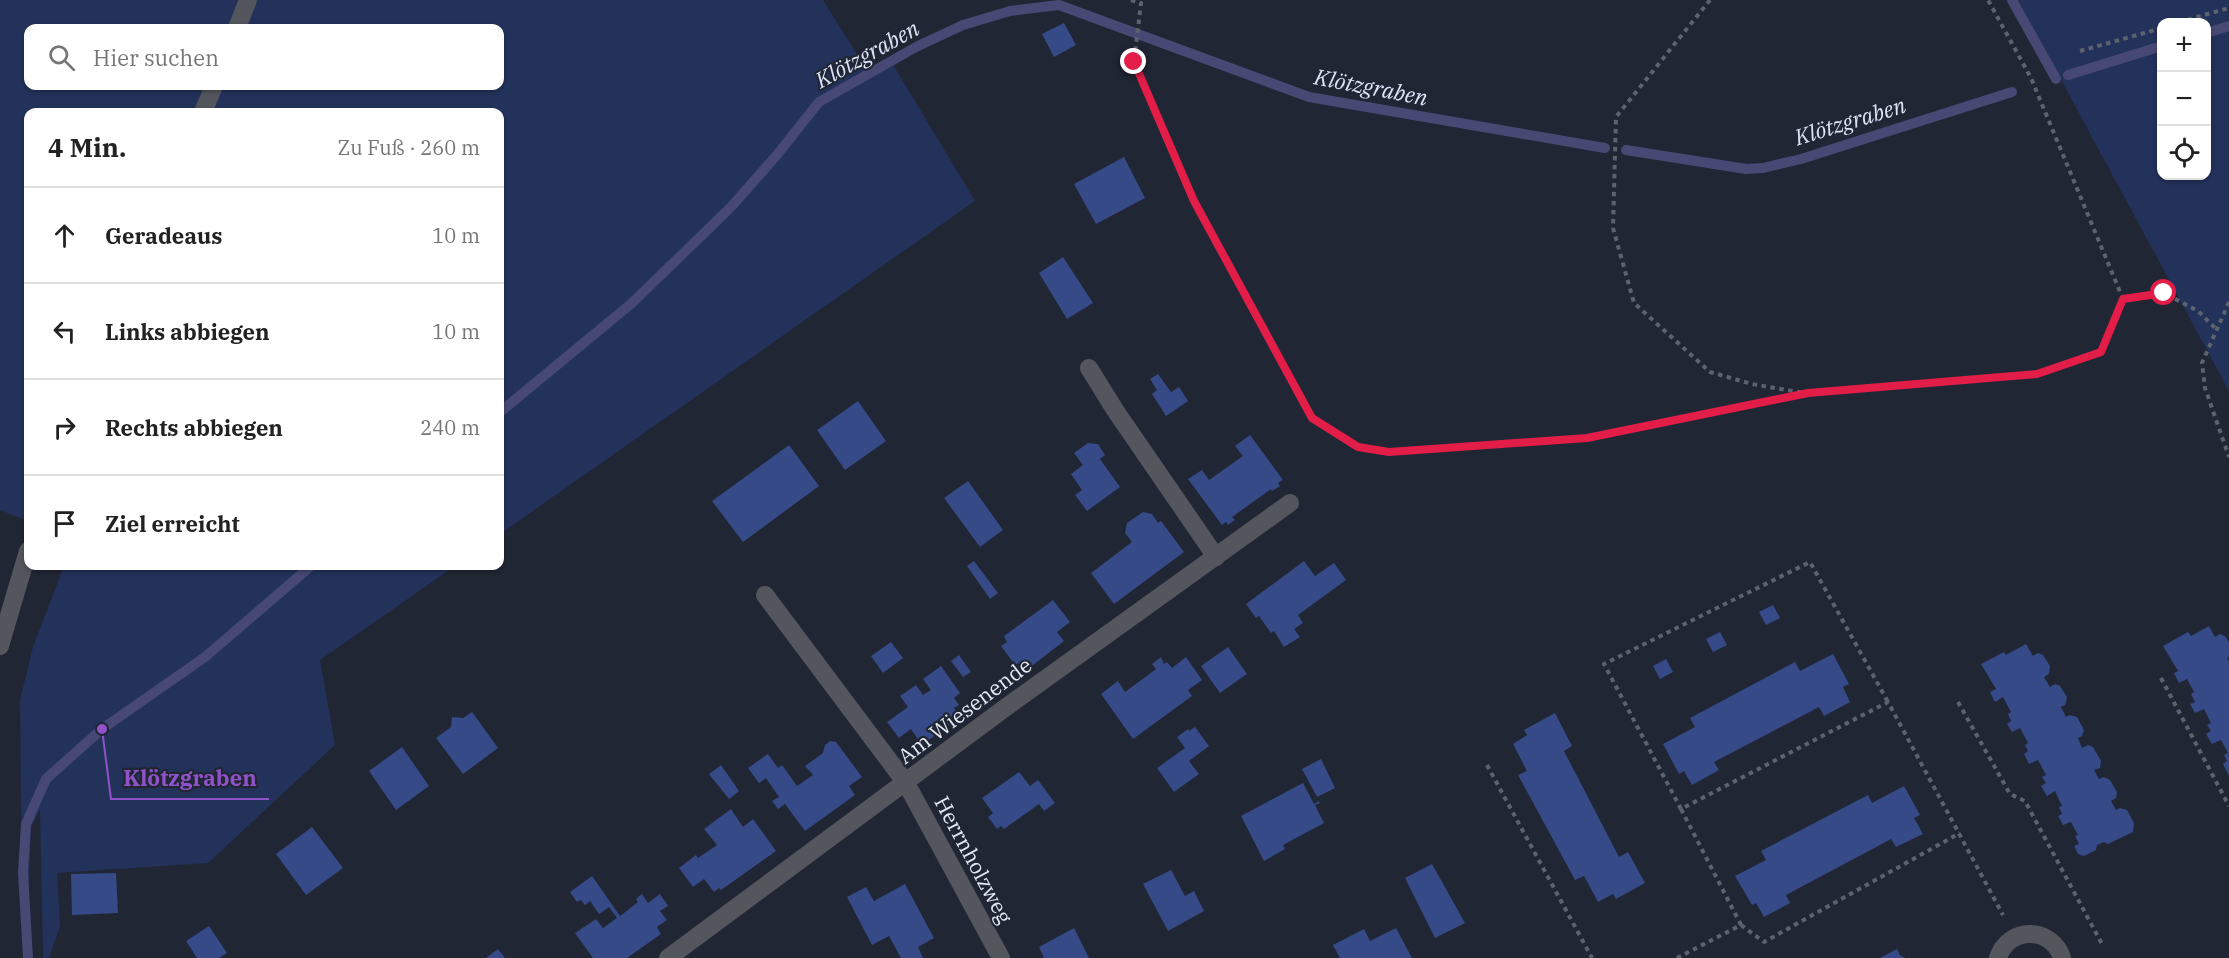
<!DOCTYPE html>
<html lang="de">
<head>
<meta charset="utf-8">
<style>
	:root { --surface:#fff; --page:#f6f6f6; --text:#222; --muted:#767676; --line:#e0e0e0 }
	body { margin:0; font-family:"IBM Plex Serif",serif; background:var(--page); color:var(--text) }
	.controls { position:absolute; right:18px; top:18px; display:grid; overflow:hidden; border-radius:12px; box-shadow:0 2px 4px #0004 }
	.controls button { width:54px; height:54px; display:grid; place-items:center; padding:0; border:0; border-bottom:2px solid var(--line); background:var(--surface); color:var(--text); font:30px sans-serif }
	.stop { position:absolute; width:18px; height:18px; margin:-14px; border:4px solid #e11d48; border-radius:50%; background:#fff }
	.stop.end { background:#e11d48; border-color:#fff; box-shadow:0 2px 6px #0008 }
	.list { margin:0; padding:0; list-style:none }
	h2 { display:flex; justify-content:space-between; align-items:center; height:78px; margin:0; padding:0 24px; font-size:26px }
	h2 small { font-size:20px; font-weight:400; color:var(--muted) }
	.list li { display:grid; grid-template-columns:39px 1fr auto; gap:18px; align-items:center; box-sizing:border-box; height:96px; padding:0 24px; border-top:2px solid var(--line) }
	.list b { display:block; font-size:22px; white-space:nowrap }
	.list em { font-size:20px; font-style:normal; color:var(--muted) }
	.icon { flex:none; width:33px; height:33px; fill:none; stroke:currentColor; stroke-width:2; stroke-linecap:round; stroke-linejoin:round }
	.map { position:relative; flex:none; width:2229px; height:958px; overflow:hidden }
	.search { position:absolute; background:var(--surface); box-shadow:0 2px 4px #0004; left:24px; top:24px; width:480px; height:66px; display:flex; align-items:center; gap:15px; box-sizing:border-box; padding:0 21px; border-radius:12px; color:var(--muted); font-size:22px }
	.panel { position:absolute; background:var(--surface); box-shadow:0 2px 4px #0004; left:24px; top:108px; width:480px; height:462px; border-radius:12px }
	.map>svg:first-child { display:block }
	.green { fill:#23325a; fill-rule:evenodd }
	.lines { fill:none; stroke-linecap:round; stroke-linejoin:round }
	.stream { stroke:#474974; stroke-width:10 }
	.building { fill:#354a87 }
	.path { stroke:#5d626f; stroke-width:4; stroke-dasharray:4.5 4.5; stroke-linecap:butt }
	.service { stroke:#53565d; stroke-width:18 }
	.minor { stroke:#53565d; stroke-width:18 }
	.route { stroke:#e11d48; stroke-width:8 }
	.labels { text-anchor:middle; stroke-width:4.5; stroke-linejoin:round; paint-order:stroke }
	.street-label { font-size:21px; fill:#e5e9f3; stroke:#202634 }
	.water-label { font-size:22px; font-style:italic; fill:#dce4f7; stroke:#202634 }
	.leader { fill:none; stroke:#9052c9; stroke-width:2 }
	.callout-dot { fill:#9052c9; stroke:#202634; stroke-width:2 }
	.callout-label { font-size:22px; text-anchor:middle; font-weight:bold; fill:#9052c9; stroke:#202634; stroke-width:4.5; stroke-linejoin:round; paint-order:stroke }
</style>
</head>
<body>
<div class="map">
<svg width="2229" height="958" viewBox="0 0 2229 958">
	<rect width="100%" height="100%" fill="#202634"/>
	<path class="green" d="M 0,0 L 823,0 L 868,72 L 892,63 L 975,201 L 500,534 L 500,112 L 28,112 L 28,521 L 0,510 ZM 28,28 L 500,28 L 500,86 L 28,86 Z
		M 2018,0 L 2229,0 L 2229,391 ZM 2162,22 L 2206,22 L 2206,176 L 2162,176 Z
		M 64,566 L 455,566 L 320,660 L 335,745 L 208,863 L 57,873 L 60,926 L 49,958 L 43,958 L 40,810 L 31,828 L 26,958 L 23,958 L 20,700 L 33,647 Z"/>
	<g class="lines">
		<path class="stream" d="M 2012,0 L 2056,79
			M 2206,33 L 2229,26
			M 2068,75 L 2162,46
			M 1626,150 L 1746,169 L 1763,168 L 1801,159 L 2012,92
			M 500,412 L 632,303 L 731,207 L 776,156 L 819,102 L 916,47 L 963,25 L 1010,11 L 1059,5 L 1309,97 L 1605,148
			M 28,958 L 23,872 L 26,824 L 46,779 L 102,729 L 205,657 L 311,566"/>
	</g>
	<path class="building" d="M 1064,23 L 1076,45 L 1054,57 L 1042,34 Z
		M 1124,157 L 1145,198 L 1096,224 L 1074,184 Z
		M 1063,257 L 1093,303 L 1067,319 L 1039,273 Z
		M 1158,374 L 1171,392 L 1179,387 L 1188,401 L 1166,416 L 1152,394 L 1157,390 L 1150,379 Z
		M 858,401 L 886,441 L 845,470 L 817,430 Z
		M 1250,435 L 1283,480 L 1278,483 L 1280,486 L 1272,491 L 1271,489 L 1232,517 L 1235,520 L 1228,525 L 1226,522 L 1222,525 L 1188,479 L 1202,470 L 1209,480 L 1243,456 L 1235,446 Z
		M 1088,443 L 1098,444 L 1105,455 L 1100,459 L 1120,487 L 1087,511 L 1075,495 L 1082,490 L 1071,474 L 1083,465 L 1074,453 Z
		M 789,445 L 819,486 L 743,542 L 712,501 Z
		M 968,481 L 1003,530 L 980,547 L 944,498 Z
		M 1143,512 L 1152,514 L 1158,523 L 1161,521 L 1184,552 L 1114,604 L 1091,573 L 1132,542 L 1125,533 L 1127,523 Z
		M 974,561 L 998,593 L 990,599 L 967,566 Z
		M 1304,561 L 1315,576 L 1334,563 L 1346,580 L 1298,615 L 1303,623 L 1294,629 L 1300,637 L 1284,647 L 1274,631 L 1271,633 L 1259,616 L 1256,618 L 1246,604 Z
		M 1053,600 L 1070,622 L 1057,632 L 1064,641 L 1028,669 L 1022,661 L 1015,665 L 1001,646 L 1007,642 L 1004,636 Z
		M 1773,605 L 1780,618 L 1766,625 L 1759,612 Z
		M 2209,626 L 2215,637 L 2220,634 L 2226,637 L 2229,643 L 2229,657 L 2227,658 L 2229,662 L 2229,776 L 2223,764 L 2227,761 L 2224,755 L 2228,753 L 2221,740 L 2212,744 L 2206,734 L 2211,731 L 2207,725 L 2211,723 L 2204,709 L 2195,713 L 2190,704 L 2195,702 L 2191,694 L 2194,692 L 2187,679 L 2179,683 L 2174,673 L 2178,671 L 2163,646 L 2188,632 L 2191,636 Z
		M 1720,632 L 1727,645 L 1713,652 L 1706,639 Z
		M 891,642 L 903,658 L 883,673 L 871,656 Z
		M 2026,644 L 2033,656 L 2038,653 L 2043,655 L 2050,666 L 2049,674 L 2044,677 L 2050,687 L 2055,684 L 2060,686 L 2067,697 L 2065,705 L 2061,707 L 2066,717 L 2070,715 L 2077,717 L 2084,730 L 2082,736 L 2078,738 L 2082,748 L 2088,745 L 2093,747 L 2101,761 L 2100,768 L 2094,770 L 2099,779 L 2104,777 L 2110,780 L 2117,792 L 2116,798 L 2111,801 L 2116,810 L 2120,808 L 2127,810 L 2134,823 L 2133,832 L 2108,844 L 2104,842 L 2097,845 L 2096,850 L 2084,856 L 2078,854 L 2074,846 L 2079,844 L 2075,836 L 2078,835 L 2071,822 L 2063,825 L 2058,816 L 2062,814 L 2059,807 L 2062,806 L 2055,791 L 2047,796 L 2041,786 L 2046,783 L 2042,777 L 2046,775 L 2038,760 L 2029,764 L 2024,754 L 2028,751 L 2025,745 L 2028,743 L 2020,728 L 2012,732 L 2007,724 L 2011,721 L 2008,714 L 2011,712 L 2003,697 L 1995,702 L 1990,692 L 1996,689 L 1981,664 L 2004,652 L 2006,655 Z
		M 1228,647 L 1247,674 L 1220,693 L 1201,666 Z
		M 1833,654 L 1849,684 L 1843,687 L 1850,702 L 1824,716 L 1819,707 L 1714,762 L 1719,770 L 1692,785 L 1684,771 L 1679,774 L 1663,744 L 1695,727 L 1690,718 L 1795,662 L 1800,671 Z
		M 959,655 L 971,672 L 963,677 L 951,661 Z
		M 1161,657 L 1164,664 L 1167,662 L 1172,668 L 1186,657 L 1202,680 L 1188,690 L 1192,696 L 1133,739 L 1101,694 L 1118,681 L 1125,692 L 1156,669 L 1152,664 Z
		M 1666,659 L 1673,672 L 1660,679 L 1653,666 Z
		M 941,666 L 960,693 L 954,698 L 959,705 L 954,708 L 960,717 L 922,745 L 911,729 L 899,738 L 887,722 L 908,707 L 900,696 L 916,685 L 923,695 L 931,690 L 923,679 Z
		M 472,712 L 498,748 L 463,774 L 436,738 L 451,727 L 452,717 L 463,718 Z
		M 1555,713 L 1572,746 L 1564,751 L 1619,857 L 1628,852 L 1645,883 L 1616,899 L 1613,894 L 1598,902 L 1584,876 L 1575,880 L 1518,775 L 1527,771 L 1513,744 L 1527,735 L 1524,730 Z
		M 1195,727 L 1209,746 L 1189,761 L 1199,774 L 1174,792 L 1157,768 L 1185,748 L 1177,737 L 1188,729 L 1189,731 Z
		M 830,741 L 836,742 L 862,777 L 849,786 L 855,795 L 805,831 L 785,804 L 778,809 L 772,801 L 779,797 L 766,778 L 759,783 L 748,768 L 768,754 L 778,768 L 782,765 L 797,786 L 813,775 L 805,766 L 823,753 L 825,745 Z
		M 402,747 L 429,786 L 396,810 L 369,771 Z
		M 1321,759 L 1335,788 L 1317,797 L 1302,769 Z
		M 721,765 L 739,791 L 729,799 L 709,774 Z
		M 1019,772 L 1030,786 L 1038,780 L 1055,803 L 1044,811 L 1039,804 L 1004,829 L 1001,826 L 997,829 L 988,817 L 993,813 L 982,798 Z
		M 1303,783 L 1314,804 L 1319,801 L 1320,803 L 1315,805 L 1324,823 L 1283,845 L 1285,849 L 1264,861 L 1241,816 Z
		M 1904,786 L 1920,815 L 1914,818 L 1923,834 L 1896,847 L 1891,839 L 1865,853 L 1786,895 L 1790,903 L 1764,917 L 1756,903 L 1752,905 L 1735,876 L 1766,860 L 1761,851 L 1868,795 L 1872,803 Z
		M 731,809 L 743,827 L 753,819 L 776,851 L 721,890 L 719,888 L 714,892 L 704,879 L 693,887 L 679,868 L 696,855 L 698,858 L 717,845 L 704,829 Z
		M 312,827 L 343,868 L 306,895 L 276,854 Z
		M 1432,864 L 1465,923 L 1435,938 L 1405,878 Z
		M 1171,870 L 1185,896 L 1194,891 L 1204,911 L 1168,931 L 1143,884 Z
		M 116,873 L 118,913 L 72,915 L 71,874 Z
		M 592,876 L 620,916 L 638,902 L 636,899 L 642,894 L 648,903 L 660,894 L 668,906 L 660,911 L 667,920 L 657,927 L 661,934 L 627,958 L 593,958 L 575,933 L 596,919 L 603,928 L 617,918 L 609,907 L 599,914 L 590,901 L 585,905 L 581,900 L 577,902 L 570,892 Z
		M 905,884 L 934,938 L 918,947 L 923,958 L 901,958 L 889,936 L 872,945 L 847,897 L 866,887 L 874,901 Z
		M 209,926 L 227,953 L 219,958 L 197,958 L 186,941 Z
		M 1074,928 L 1089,958 L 1044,958 L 1039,947 Z
		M 1396,928 L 1412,958 L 1340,958 L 1333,945 L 1364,929 L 1370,941 Z
		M 498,949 L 505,958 L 486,958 Z
		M 1897,949 L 1900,955 L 1905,958 L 1880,958 Z"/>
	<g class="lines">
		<path class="path" d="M 1131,0 L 1141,3 L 1134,62 L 1194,201 L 1312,418 L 1358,446 L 1389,452 L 1587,438 L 1808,393 L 2037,374 L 2101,352 L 2123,299 L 2031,78 L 1988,0
			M 1710,0 L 1616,117 L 1613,228 L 1634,303 L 1710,372 L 1752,384 L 1804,393
			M 2179,22 L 2229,8
			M 2080,51 L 2162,28
			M 2123,299 L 2164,293 L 2198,311 L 2216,329
			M 2229,302 L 2202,363 L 2205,388 L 2229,457
			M 2161,678 L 2229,806
			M 1958,702 L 2010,794 L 2025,801 L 2103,946
			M 1487,765 L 1592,958
			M 1681,809 L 1604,664 L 1810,562 L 1888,702
			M 1741,925 L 1764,942 L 1960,833
			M 1677,958 L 1741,925 L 1681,809 L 1888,702 L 2003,915"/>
		<path class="service" d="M 237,28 L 248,0
			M 203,112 L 214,86
			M 1089,368 L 1115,410 L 1216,557
			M 765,595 L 906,783"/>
		<path class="minor" d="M 0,646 L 28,551
			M 906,783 L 1001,958
			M 668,958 L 1009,705 L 1290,503
			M 1998,958 C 2008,926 2052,926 2062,958"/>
	</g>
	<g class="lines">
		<path class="route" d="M 1134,62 L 1194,201 L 1312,418 L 1358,447 L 1389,452 L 1587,438 L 1808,393 L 2037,374 L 2101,352 L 2123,299 L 2164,293"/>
	</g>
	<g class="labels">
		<g class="street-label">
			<text transform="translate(965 711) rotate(-37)" y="7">Am Wiesenende</text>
			<text transform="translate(973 860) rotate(62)" y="7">Herrnholzweg</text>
		</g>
		<g class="water-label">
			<text transform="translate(867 54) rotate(-29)" y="8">Klötzgraben</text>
			<text transform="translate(1371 87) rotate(11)" y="8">Klötzgraben</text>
			<text transform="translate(1850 121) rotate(-17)" y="8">Klötzgraben</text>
		</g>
	</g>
	<path class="leader" d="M102 729L111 799H269"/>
	<circle class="callout-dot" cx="102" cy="729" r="6"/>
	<g class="callout-label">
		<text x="190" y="786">Klötzgraben</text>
	</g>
</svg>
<div class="controls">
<button>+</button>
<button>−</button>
<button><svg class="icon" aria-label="locate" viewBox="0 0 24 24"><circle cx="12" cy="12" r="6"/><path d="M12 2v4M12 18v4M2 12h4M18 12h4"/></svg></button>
</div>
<div class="stop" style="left:2164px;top:293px"></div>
<div class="stop end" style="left:1134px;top:62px"></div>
<div class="search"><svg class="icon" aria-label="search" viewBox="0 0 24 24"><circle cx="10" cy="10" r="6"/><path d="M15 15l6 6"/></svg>Hier suchen</div>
<section class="panel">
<h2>4 Min.<small>Zu Fuß · 260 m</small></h2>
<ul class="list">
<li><svg class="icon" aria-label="ahead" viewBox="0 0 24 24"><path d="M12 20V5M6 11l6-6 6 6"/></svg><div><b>Geradeaus</b></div><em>10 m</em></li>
<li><svg class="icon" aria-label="left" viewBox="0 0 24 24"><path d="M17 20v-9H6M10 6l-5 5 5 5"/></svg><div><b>Links abbiegen</b></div><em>10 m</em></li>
<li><svg class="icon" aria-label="right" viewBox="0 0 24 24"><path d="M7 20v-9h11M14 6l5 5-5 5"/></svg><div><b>Rechts abbiegen</b></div><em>240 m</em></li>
<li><svg class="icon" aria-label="arrive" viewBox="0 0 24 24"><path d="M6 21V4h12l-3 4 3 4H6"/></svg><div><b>Ziel erreicht</b></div></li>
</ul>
</section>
</div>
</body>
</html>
